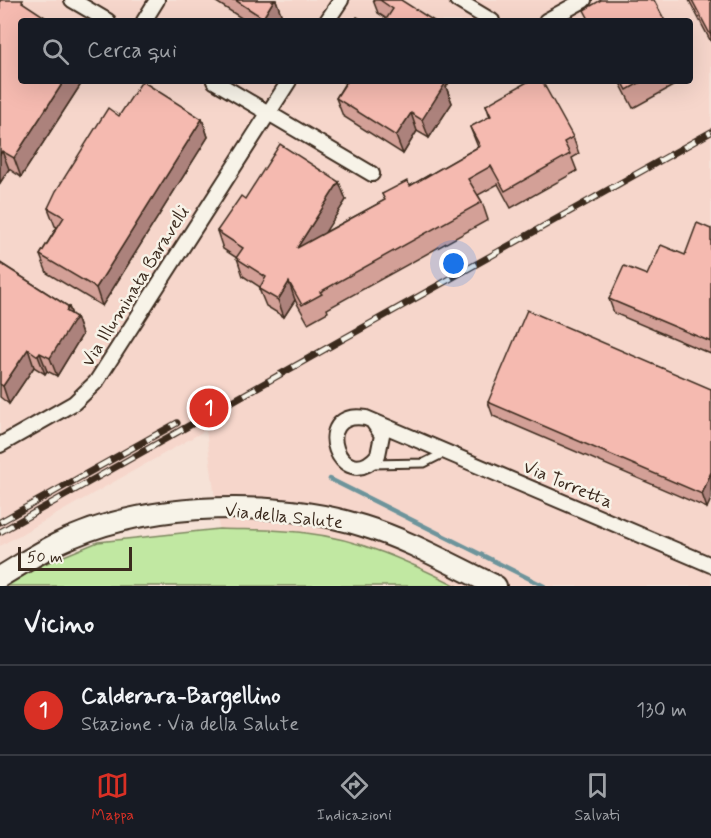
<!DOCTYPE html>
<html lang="it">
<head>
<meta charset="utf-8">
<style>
	:root { --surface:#171b24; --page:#242831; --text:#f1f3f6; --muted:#9ea1a6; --line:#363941; --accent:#d93025 }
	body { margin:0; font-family:Mynerve,sans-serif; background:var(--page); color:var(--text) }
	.scale { position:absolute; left:18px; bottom:15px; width:114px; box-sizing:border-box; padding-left:6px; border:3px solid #3b2a1e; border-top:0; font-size:16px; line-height:21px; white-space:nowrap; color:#3b2a1e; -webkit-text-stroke:4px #f7f3e8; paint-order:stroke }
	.you { position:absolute; left:454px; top:264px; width:21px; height:21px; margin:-15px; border:4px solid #fff; border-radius:50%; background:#1a73e8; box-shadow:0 0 0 9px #1a73e833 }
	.badge { display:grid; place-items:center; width:39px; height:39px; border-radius:50%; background:var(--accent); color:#fff; font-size:20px; font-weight:700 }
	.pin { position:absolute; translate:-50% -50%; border:3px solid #fff; box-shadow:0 2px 6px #0006 }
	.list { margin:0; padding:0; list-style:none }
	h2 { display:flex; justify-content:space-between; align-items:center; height:78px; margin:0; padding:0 24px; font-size:26px }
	h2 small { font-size:20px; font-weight:400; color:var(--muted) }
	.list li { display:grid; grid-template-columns:39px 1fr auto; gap:18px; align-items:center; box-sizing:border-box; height:90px; padding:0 24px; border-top:2px solid var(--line) }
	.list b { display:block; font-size:22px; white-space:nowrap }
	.list p { margin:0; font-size:20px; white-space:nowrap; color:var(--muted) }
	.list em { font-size:20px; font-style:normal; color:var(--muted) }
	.icon { flex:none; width:33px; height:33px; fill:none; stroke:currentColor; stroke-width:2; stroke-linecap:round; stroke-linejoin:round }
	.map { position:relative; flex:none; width:711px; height:586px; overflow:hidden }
	.search { position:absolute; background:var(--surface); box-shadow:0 6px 24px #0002; left:18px; right:18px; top:18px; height:66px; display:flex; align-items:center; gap:15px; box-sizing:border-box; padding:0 21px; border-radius:6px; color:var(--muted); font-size:22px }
	.sheet { height:168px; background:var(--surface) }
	nav { display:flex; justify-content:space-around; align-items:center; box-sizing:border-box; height:84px; border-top:2px solid var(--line); background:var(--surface); font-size:16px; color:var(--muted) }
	nav a { display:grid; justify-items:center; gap:3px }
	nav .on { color:var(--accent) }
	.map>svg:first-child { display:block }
	.built { fill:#f6d6cb; fill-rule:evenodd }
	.green { fill:#c1e8a2; stroke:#7e8960; stroke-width:1.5 }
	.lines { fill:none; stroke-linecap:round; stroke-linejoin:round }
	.stream { stroke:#6d949b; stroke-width:4.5 }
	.lane-casing { stroke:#3b2a1e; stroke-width:11 }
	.street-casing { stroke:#3b2a1e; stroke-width:18 }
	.secondary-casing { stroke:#3b2a1e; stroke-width:24 }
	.lane { stroke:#f7f3e8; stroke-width:7 }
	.street { stroke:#f7f3e8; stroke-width:14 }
	.secondary { stroke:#f7f3e8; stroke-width:20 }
	.rail-casing { stroke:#3b2a1e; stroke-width:7 }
	.rail { stroke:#f7f3e8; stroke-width:4.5; stroke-dasharray:14; stroke-linecap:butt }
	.wall { fill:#d3a097; stroke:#3b2a1e; stroke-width:1.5 }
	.shaded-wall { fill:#ac827b; stroke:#3b2a1e; stroke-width:1.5 }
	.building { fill:#f5bab0; stroke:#3b2a1e; stroke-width:1.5 }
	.labels { text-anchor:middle; stroke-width:5; stroke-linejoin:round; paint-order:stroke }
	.street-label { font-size:18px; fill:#3b2a1e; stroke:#f7f3e8 }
</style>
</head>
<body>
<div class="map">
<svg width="711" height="586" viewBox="0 0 711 586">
	<rect width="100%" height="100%" fill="#f6e2d7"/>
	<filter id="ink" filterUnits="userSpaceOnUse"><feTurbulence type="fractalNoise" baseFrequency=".0167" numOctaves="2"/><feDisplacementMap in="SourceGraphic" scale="12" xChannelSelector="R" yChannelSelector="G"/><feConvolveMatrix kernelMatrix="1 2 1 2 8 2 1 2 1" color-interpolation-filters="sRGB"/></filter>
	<g filter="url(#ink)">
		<path class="built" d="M 0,0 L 711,0 L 711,586 L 457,586 L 403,559 L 355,543 L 306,533 L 219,529 L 206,430 L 0,546 ZM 21,21 L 690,21 L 690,81 L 21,81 Z"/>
		<path class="green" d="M 219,529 C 248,530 278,529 306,533 C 360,539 409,562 457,586 L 5,586 L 42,565 L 98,542 Z"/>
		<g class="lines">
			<path class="stream" d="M 330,479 L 544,586"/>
			<defs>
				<path id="lane" d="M 371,464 L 424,463 L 446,452"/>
				<path id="street" d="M 72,0 L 108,21
					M 457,0 L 492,21
					M 144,21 L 157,0
					M 327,21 L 341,0
					M 546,21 L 584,0
					M 214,81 L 372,174
					M 373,422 L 382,435 L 378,455 C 341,498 308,409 366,418 L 711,565
					M 0,445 L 74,403 L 96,382 L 289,81"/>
				<path id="secondary" d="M 0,577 C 24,563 46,547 72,537 C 154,502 277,499 363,526 C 409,540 452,565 496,586"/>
			</defs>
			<use href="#lane" class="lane-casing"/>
			<use href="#street" class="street-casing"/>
			<use href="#secondary" class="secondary-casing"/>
			<use href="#lane" class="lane"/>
			<use href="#street" class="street"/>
			<use href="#secondary" class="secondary"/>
			<defs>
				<path id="rail" d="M 0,522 L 177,423
					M 0,532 L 711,132"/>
			</defs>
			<use href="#rail" class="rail-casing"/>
			<use href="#rail" class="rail"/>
		</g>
		<path class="wall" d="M 0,0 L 21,81 L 83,81 L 21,177 L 9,169 L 0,183 Z
			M 213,0 L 276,0 L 282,17 L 279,21 L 246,21 Z
			M 373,0 L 401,0 L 387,19 L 378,13 Z
			M 689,0 L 711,0 L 711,42 Z
			M 342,81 L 450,81 L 446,87 L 452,103 L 429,138 L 417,131 L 403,154 L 343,116 L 336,98 L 345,83 Z
			M 619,81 L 682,81 L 633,108 Z
			M 486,105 L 573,137 L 579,154 L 572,158 L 577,171 L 511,208 L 498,184 L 478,195 L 482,202 L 488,220 L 327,309 L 328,312 L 308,323 L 295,300 L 284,317 L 266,306 L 259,289 L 260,287 L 243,276 L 237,258 L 223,249 L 217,231 L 245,199 L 339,182 L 346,200 L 324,233 L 385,200 L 382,194 L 410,186 L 478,147 L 470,127 L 490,117 Z
			M 119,116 L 202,119 L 208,137 L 102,306 L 47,273 L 40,255 L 57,227 L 55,226 L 48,208 Z
			M 711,229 L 711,354 L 614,313 L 609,299 L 685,255 Z
			M 0,263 L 69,307 L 72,315 L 76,317 L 82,335 L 57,376 L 47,371 L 45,374 L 34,367 L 9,404 L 0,397 Z
			M 711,389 L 707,508 L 493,416 L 488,402 Z"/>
		<path class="shaded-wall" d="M 274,0 L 276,0 L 282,17 L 279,21 L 264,21 L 263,18 Z
			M 64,81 L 83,81 L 21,177 L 14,158 Z
			M 436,81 L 450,81 L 446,87 L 452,103 L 429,138 L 422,120 Z
			M 411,113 L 417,131 L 403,154 L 396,136 Z
			M 202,119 L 208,137 L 102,306 L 96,288 Z
			M 2,151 L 9,169 L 0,183 L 0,155 Z
			M 339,182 L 346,200 L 304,265 L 297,248 Z
			M 289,282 L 295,300 L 284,317 L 278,300 Z
			M 69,307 L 74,321 L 76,317 L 82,335 L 57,376 L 50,358 L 66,311 Z
			M 28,349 L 34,367 L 9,404 L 3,386 Z
			M 40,353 L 47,371 L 45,374 L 38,356 Z
			M 711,472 L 711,499 L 707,508 L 702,494 Z"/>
		<path class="building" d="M 0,0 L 23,0 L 22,2 L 51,21 L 21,21 L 21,81 L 64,81 L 14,158 L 2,151 L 0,155 Z
			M 235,0 L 274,0 L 263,18 Z
			M 380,0 L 401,0 L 434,21 L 385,21 L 393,9 Z
			M 601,0 L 654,0 L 665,21 L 590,21 L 584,10 Z
			M 692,0 L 711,0 L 711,36 Z
			M 357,17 L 364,21 L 354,21 Z
			M 142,81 L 202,119 L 96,288 L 40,255 L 64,217 L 48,208 L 56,191 L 108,108 L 119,116 Z
			M 347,81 L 440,81 L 445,84 L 422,120 L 411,113 L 396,136 L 336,98 Z
			M 529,81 L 542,81 L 573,137 L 564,142 L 570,154 L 505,191 L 491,166 L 468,179 L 482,202 L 320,292 L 322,294 L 302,305 L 289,282 L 278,300 L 259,289 L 266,277 L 236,258 L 243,248 L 217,231 L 241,196 L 245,199 L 280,144 L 339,182 L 297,248 L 385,200 L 382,194 L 407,181 L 410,186 L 480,146 L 470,127 L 491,116 L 486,105 Z
			M 622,81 L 643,81 L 627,90 Z
			M 697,223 L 711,229 L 711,342 L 609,299 L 624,266 L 647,275 L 661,245 L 685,255 Z
			M 0,263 L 69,307 L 66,311 L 76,317 L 50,358 L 40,353 L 38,356 L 28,349 L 3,386 L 0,384 Z
			M 527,310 L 711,389 L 711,472 L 702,494 L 488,402 Z"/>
	</g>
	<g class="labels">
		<g class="street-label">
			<text transform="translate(135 286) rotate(-58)" y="6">Via Illuminata Baravelli</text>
			<text transform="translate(568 484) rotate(23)" y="6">Via Torretta</text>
			<text transform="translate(284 516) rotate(6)" y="6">Via della Salute</text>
		</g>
	</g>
</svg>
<div class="scale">50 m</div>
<div class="you"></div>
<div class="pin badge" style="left:209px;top:408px">1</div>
<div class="search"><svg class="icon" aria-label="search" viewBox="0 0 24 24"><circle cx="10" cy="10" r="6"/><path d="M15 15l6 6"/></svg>Cerca qui</div>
</div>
<section class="sheet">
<h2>Vicino<small></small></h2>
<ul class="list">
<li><span class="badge">1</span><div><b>Calderara-Bargellino</b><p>Stazione · Via della Salute</p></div><em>130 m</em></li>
</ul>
</section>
<nav>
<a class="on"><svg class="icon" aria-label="map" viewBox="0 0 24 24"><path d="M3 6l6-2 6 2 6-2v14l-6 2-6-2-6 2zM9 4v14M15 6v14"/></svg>Mappa</a>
<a><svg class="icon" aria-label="directions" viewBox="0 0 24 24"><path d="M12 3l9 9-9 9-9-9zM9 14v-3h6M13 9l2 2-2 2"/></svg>Indicazioni</a>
<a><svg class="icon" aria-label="saved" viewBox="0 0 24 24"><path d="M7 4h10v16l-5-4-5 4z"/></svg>Salvati</a>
</nav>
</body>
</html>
